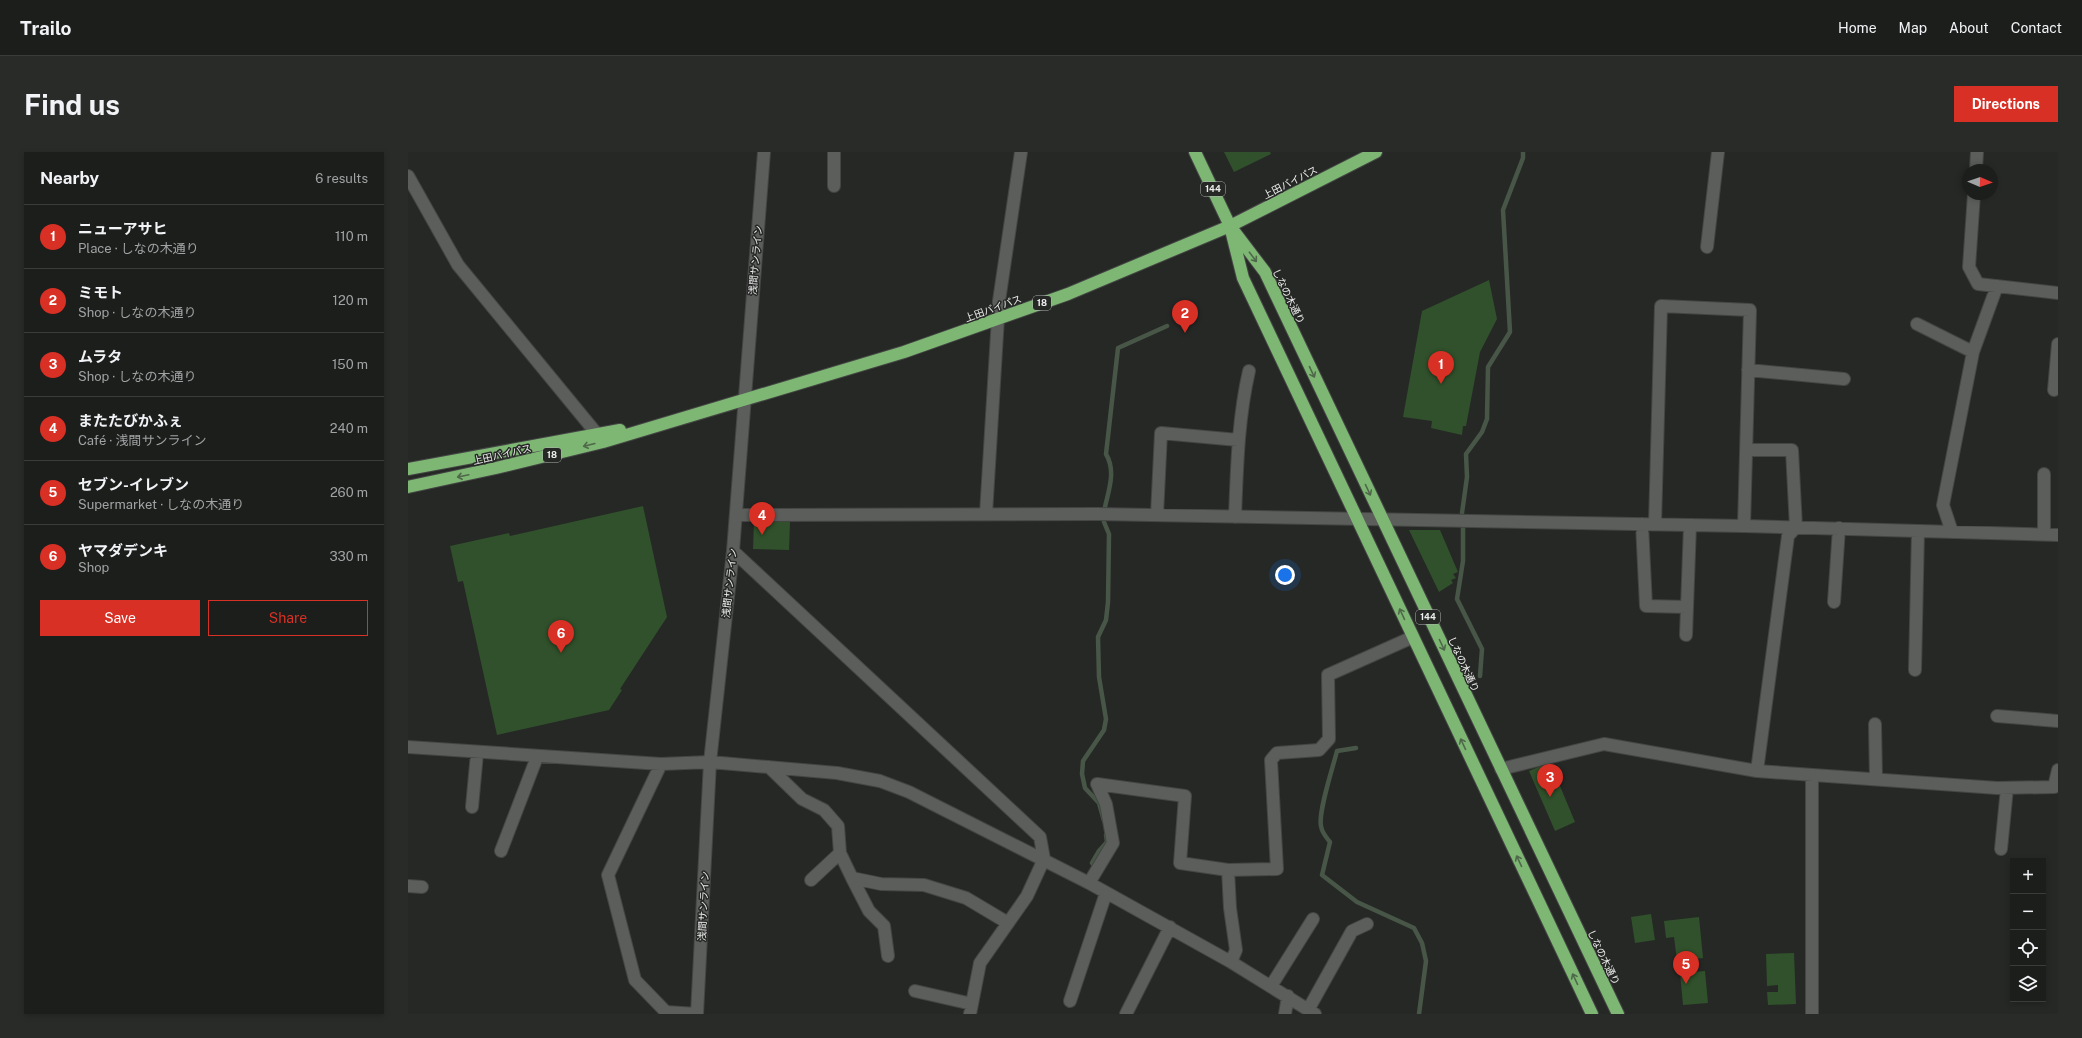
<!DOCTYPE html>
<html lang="en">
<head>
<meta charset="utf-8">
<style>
	:root { --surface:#1c1e1c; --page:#292b29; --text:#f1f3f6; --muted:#a0a2a3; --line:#3a3c3b; --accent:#d93025 }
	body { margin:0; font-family:"Public Sans","Noto Sans JP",sans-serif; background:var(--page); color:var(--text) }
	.controls { position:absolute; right:12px; bottom:12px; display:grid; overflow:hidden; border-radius:0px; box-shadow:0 2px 6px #0003 }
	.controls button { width:36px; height:36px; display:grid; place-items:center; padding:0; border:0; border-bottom:1px solid var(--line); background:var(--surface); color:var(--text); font:20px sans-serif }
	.compass { position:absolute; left:1554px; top:12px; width:36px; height:36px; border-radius:50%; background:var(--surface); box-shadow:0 2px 6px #0003; rotate:92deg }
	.you { position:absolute; left:877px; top:423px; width:14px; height:14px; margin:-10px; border:3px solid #fff; border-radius:50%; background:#1a73e8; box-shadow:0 0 0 6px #1a73e833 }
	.badge { display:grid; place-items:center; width:26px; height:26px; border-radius:50%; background:var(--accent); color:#fff; font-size:13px; font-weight:700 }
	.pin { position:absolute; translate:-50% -33px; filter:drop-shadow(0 1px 2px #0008) }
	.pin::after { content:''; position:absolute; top:21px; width:14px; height:12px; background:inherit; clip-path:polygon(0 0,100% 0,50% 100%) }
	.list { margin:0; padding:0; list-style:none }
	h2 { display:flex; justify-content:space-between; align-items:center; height:52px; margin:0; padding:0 16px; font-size:17px }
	h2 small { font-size:13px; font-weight:400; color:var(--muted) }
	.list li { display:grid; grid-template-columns:26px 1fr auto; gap:12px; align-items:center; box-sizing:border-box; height:64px; padding:0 16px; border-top:1px solid var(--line) }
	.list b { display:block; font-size:15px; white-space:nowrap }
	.list p { margin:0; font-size:13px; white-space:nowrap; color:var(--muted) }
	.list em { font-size:13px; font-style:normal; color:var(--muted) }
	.actions { display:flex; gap:8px; padding:12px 16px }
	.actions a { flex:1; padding:9px 0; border:1px solid var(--accent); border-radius:0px; text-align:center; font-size:14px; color:var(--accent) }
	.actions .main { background:var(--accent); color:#fff }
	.icon { flex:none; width:22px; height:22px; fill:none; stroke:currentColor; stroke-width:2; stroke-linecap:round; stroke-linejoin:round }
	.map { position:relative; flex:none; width:1650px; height:862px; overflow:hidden; border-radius:0px }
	header { display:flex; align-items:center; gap:24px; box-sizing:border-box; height:56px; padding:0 20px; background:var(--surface); border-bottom:1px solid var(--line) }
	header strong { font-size:19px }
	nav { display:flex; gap:22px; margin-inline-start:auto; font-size:14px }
	.intro { display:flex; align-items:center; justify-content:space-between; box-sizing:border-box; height:96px; padding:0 24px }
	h1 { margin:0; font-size:28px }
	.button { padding:10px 18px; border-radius:0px; background:var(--accent); color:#fff; font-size:14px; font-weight:700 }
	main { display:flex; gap:24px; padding:0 24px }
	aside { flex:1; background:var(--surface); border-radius:0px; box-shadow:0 2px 6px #0003 }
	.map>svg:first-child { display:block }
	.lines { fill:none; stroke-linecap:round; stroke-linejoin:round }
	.stream { stroke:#485647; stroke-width:4.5 }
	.building { fill:#30512b }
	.minor-casing { stroke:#444644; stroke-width:14 }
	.highway-casing { stroke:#444644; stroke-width:14 }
	.minor { stroke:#5c5e5b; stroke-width:12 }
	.highway { stroke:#7eb774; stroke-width:12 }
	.oneway { stroke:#4e6849 }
	.labels { text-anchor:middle; stroke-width:3; stroke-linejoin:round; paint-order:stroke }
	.shield { fill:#262826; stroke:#b1b3b1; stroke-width:1 }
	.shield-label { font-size:9px; font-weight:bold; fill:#edeeed }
	.street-label { font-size:10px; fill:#edeeed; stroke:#262826 }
</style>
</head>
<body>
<header>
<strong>Trailo</strong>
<nav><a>Home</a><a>Map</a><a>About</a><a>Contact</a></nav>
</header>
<div class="intro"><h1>Find us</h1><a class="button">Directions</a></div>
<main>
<aside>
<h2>Nearby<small>6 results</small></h2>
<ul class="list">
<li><span class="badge">1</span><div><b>ニューアサヒ</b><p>Place · しなの木通り</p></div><em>110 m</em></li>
<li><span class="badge">2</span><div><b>ミモト</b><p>Shop · しなの木通り</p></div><em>120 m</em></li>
<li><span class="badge">3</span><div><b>ムラタ</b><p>Shop · しなの木通り</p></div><em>150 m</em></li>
<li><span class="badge">4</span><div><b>またたびかふぇ</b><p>Café · 浅間サンライン</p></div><em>240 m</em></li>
<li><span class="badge">5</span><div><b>セブン-イレブン</b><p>Supermarket · しなの木通り</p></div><em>260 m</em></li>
<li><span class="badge">6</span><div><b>ヤマダデンキ</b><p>Shop</p></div><em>330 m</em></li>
</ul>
<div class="actions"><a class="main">Save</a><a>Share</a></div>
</aside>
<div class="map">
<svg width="1650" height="862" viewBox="0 0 1650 862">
	<rect width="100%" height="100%" fill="#262826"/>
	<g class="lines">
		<path class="stream" d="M 697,355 C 701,337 708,319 698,302 L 710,196 L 759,174
			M 1054,361 L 1059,325 L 1058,302 L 1074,280 L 1079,267 L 1080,215 L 1102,180 L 1095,58 L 1115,6 L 1115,0
			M 1055,372 L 1055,409 L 1049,447 L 1074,497 L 1072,524
			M 948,596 L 929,599 C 925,615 910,660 913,674 C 914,681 918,685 922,690 L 914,723 L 949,750 L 1006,776 L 1014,791 L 1018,809 L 1011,862
			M 696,669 L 691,651 L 677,636 L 674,622 L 675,609 L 696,578 L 698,567 L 691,525 L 690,485 L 698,468 L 700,450 L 701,382 L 696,370
			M 687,715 L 684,711 L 691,699 L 699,690 L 698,683"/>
	</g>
	<path class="building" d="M 816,0 L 862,0 L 863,2 L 826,20 Z
		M 1081,128 L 1089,167 L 1072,200 L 1058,274 L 1055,274 L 1054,283 L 1023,276 L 1024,269 L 995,265 L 1014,159 Z
		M 235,354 L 259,465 L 212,537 L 214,538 L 201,558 L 89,583 L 55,429 L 50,430 L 42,394 L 101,381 L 102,384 Z
		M 346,369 L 382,370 L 381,398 L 345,397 Z
		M 1001,378 L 1032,378 L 1050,420 L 1045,422 L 1048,426 L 1043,428 L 1045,431 L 1031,440 Z
		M 1142,610 L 1167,670 L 1147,679 L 1121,619 Z
		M 1243,762 L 1247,788 L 1227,791 L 1223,765 Z
		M 1291,765 L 1295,806 L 1269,809 L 1266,785 L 1258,786 L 1256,769 Z
		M 1386,801 L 1388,852 L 1360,853 L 1359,840 L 1370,840 L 1370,833 L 1359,834 L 1358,802 Z
		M 1297,819 L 1300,851 L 1275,853 L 1272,821 Z"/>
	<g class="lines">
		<defs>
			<path id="minor" d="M 1568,18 L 1569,0
				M 0,24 L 50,113 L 189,282
				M 426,34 L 426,0
				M 1566,42 L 1561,115 L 1570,132 L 1650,141
				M 1299,95 L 1310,0
				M 1509,172 L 1565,200 L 1589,134
				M 1340,218 L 1436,227
				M 1646,238 L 1650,192
				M 1338,298 L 1384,298 L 1388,375 L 1380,384 L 1349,619
				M 1636,322 L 1636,383
				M 578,362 L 591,149 L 613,0
				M 328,363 L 689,362 L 1336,374 L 1650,383
				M 749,363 L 753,281 L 830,288
				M 827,365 C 829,315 830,267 841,219
				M 1234,372 L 1238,454 L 1279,455
				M 1247,372 L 1253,154 L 1342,158 L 1336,374
				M 1544,380 L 1535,353 L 1565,200
				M 325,399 L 632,685 L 636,707 L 619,744 L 572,811 L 562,862
				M 1426,450 L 1431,376
				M 1278,483 L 1282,373
				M 1507,518 L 1510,379
				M 1589,564 L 1650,569
				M 1467,572 L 1468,627
				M 0,595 L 253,612 L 302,610 L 429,621 L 472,629 L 501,640 L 681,731 L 823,810 L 907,862
				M 253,612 L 200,723 L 227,828 L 258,860 L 289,862
				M 361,615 L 394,647 L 416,658 L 430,674 L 432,701 L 444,726 L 473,732 L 516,733 L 558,746 L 600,771
				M 1093,617 L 1196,592 L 1349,619 L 1589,636 L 1646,635 L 1650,618
				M 64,655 L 69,601
				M 1593,697 L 1599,636
				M 93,699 L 129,605
				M 820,718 L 822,756 L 828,798 L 823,810
				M 444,726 L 461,759 L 476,774 L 480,804
				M 403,728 L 432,701
				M 681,731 L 705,691 L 698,652 L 689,632 L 777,644 L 772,711 L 820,718 L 869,717 L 863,608 L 869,601 L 911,598 L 921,587 L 920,523 L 1005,485
				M 0,734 L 14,735
				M 863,834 L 905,767
				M 507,839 L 564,852
				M 662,849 L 698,741
				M 900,858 L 944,779 L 959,772
				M 289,862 L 302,610 L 325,399 L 356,0
				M 718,862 L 762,775
				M 877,862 L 880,844
				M 1404,862 L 1404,623"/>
			<path id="highway" d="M 787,0 L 822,74 L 835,126 L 1184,862
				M 825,78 L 857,120 L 1210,862
				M 0,317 L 212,278
				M 0,335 L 88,316 L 195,290 L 496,200 L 660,142 L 822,74 L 968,0"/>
		</defs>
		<use href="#minor" class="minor-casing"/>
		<use href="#highway" class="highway-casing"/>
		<use href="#minor" class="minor"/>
		<use href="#highway" class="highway"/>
	</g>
	<defs><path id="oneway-shaft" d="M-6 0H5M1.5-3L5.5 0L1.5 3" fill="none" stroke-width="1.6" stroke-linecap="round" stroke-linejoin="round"/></defs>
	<g class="oneway">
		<use href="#oneway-shaft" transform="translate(845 105) rotate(53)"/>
		<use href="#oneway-shaft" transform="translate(904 220) rotate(65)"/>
		<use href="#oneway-shaft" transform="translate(181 293) rotate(166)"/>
		<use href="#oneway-shaft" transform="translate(55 324) rotate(168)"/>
		<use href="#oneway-shaft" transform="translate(960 338) rotate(65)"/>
		<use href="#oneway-shaft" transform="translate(994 462) rotate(-115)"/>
		<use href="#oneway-shaft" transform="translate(1034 493) rotate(65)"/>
		<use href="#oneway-shaft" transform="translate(1055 592) rotate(-115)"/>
		<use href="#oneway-shaft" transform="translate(1111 709) rotate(-115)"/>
		<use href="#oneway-shaft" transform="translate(1167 827) rotate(-115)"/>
	</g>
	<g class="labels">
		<g class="shield">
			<rect x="793" y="30" width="24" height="14" rx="3"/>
			<rect x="625" y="144" width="18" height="14" rx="3"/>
			<rect x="135" y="296" width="18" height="14" rx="3"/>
			<rect x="1008" y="458" width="24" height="14" rx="3"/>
		</g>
		<g class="shield-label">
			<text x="805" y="40">144</text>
			<text x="634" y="154">18</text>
			<text x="144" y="306">18</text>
			<text x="1020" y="468">144</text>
		</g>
		<g class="street-label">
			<text transform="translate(882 30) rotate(-27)" y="4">上田バイパス</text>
			<text transform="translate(347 108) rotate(-85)" y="4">浅間サンライン</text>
			<text transform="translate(881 144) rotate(64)" y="4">しなの木通り</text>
			<text transform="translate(585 156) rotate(-20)" y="4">上田バイパス</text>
			<text transform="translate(94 302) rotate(-13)" y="4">上田バイパス</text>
			<text transform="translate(321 431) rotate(-84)" y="4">浅間サンライン</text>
			<text transform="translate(1056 512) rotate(65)" y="4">しなの木通り</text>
			<text transform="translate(295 754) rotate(-87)" y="4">浅間サンライン</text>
			<text transform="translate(1196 805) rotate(64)" y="4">しなの木通り</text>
		</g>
	</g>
</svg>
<div class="controls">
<button>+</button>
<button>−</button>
<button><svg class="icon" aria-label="locate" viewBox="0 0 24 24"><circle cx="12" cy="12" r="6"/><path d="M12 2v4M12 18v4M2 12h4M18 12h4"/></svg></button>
<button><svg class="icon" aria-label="layers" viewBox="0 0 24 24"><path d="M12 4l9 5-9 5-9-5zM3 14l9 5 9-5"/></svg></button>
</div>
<svg class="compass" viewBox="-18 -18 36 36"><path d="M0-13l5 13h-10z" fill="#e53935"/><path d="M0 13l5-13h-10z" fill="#a0a2a3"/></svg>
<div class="you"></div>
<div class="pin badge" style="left:1033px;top:232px">1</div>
<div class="pin badge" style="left:777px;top:181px">2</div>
<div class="pin badge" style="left:1142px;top:645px">3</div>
<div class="pin badge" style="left:354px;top:383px">4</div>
<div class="pin badge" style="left:1278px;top:832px">5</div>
<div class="pin badge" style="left:153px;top:501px">6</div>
</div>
</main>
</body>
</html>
